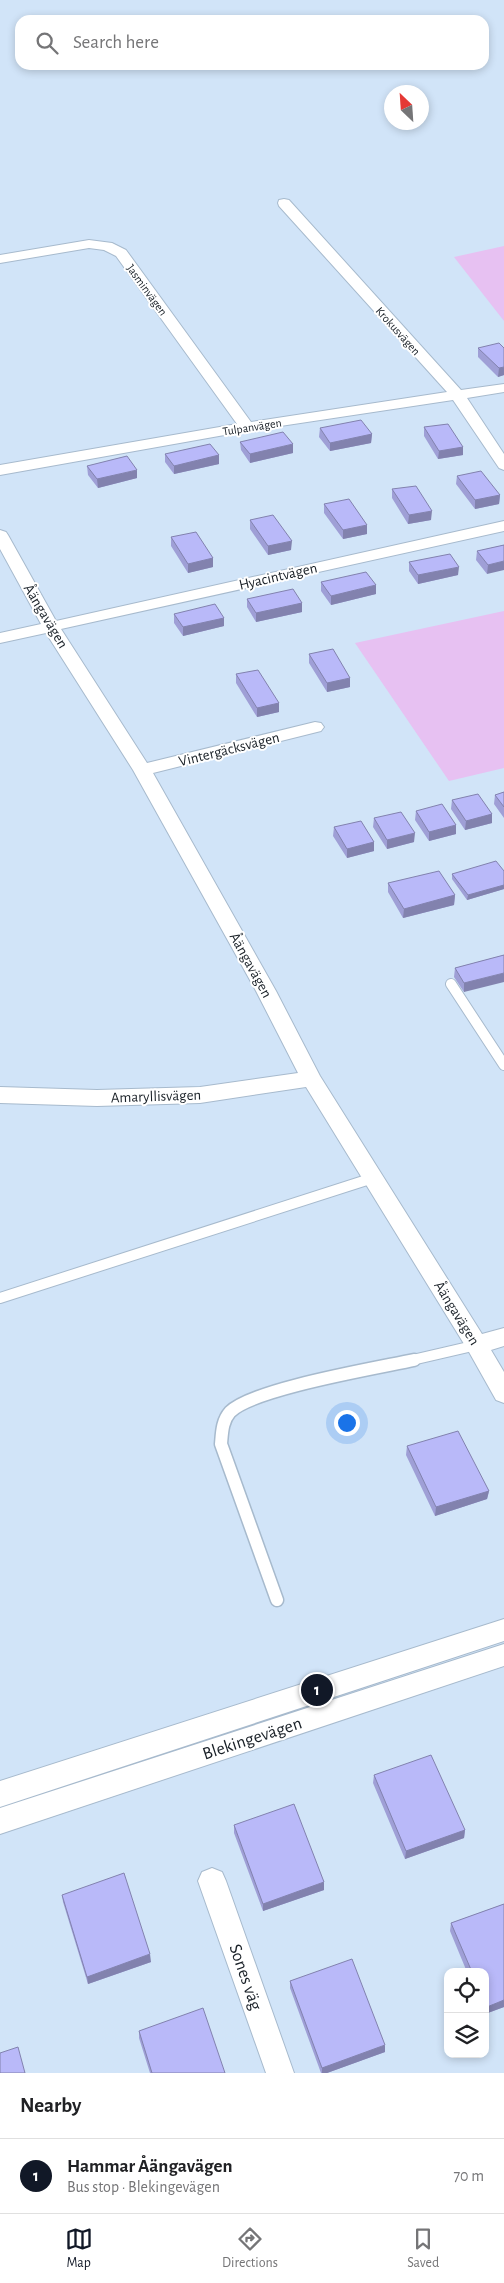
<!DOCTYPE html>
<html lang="en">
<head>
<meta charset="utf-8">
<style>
	:root { --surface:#fff; --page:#f2f2f2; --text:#202124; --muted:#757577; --line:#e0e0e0; --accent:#111827 }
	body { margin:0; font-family:"Alegreya Sans",sans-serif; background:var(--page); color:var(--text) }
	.controls { position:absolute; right:15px; bottom:15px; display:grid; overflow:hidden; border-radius:10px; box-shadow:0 2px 8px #0003 }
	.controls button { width:45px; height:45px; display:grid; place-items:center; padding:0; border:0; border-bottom:1px solid var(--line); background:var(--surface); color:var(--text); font:25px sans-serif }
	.compass { position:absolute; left:384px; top:85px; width:45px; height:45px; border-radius:50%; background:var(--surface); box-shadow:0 2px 8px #0003; rotate:335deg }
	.you { position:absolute; left:346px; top:1422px; width:18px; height:18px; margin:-12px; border:4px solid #fff; border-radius:50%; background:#1a73e8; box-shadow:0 0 0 8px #1a73e833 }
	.badge { display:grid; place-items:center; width:32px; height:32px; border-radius:50%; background:var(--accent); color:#fff; font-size:16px; font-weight:700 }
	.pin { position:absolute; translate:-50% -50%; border:2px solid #fff; box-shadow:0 1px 5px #0006 }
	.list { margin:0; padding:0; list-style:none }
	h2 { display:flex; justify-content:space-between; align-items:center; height:65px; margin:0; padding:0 20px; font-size:21px }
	h2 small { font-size:16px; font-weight:400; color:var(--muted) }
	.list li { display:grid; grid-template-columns:32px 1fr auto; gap:15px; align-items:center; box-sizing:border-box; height:75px; padding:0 20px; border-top:1px solid var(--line) }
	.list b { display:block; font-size:19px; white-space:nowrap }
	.list p { margin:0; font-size:16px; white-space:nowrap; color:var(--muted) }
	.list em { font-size:16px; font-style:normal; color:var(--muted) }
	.icon { flex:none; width:28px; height:28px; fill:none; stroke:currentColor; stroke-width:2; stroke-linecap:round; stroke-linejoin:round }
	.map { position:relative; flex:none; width:504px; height:2073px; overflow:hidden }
	.search { position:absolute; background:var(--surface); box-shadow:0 2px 8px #0003; left:15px; right:15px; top:15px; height:55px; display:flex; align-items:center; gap:12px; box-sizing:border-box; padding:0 18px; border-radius:15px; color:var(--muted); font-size:19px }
	.sheet { height:140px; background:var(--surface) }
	nav { display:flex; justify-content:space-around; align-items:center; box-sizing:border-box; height:70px; border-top:1px solid var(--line); background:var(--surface); font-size:14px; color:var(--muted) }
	nav a { display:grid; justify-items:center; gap:2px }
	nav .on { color:var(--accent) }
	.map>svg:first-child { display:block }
	.green { fill:#e7c1f2 }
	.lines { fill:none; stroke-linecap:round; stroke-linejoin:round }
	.lane-far1-casing { stroke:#a7bacd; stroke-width:12 }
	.lane-casing { stroke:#a7bacd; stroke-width:15 }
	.street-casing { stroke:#a7bacd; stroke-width:2 }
	.lane-far1 { stroke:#fff; stroke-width:10 }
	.lane { stroke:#fff; stroke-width:12 }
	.street { fill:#fff; fill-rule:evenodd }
	.wall { fill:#9f9fd6 }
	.shaded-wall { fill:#8282ae }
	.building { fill:#b9b9f9; stroke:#8282ae }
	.labels { text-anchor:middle; stroke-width:4; stroke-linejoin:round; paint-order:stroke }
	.far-street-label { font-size:12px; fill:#181f26; stroke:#fff }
	.street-label { font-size:15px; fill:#181f26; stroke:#fff }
	.near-street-label { font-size:18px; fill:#181f26; stroke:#fff }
</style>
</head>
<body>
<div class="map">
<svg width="504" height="2073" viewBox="0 0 504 2073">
	<rect width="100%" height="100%" fill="#d1e4f8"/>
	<path class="green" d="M 504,246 L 504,321 L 454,257 Z
		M 504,611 L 504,768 L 449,781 L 355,643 Z"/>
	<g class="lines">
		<defs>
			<path id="lane-far1" d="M 451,984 L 504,1065
				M 0,1298 L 373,1178
				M 408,1361 L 477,1345"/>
			<path id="lane" d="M 277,1600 L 221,1444 C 222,1433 222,1421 230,1412 C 252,1389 377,1368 414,1360"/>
			<path id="street" d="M 284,199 L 289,200 L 461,390 L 504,384 L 504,392 L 467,398 L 504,454 L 504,470 L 499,468 L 453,400 L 247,431 L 0,475 L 0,465 L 237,424 L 116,256 L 104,250 L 89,248 L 0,263 L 0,255 L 89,240 L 112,243 L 126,250 L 251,422 L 447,392 L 279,206 L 278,203 L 279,200 Z
				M 504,521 L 504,531 L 61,629 L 147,763 L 315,722 L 321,723 L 324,727 L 321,731 L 153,773 L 276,991 L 320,1076 L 482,1334 L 504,1328 L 504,1346 L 491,1350 L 504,1372 L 504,1403 L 496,1400 L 469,1352 L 306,1087 L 200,1103 L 97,1106 L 0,1103 L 0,1087 L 97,1090 L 200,1087 L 298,1073 L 256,991 L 133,770 L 46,633 L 0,643 L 0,633 L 41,624 L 0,549 L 0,530 L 6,532 L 8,535 L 56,621 Z
				M 504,1619 L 504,1641 L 0,1807 L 0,1781 Z
				M 504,1644 L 504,1666 L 0,1834 L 0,1808 Z
				M 212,1868 L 222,1872 L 226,1881 L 294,2073 L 266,2073 L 198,1881 L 202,1872 Z"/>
		</defs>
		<use href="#lane-far1" class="lane-far1-casing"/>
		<use href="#lane" class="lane-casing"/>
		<use href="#street" class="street-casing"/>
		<use href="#lane-far1" class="lane-far1"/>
		<use href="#lane" class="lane"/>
		<use href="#street" class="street"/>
	</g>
	<path class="wall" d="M 478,348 L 504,348 L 504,375 L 498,377 L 478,357 Z
		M 424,427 L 463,447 L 463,455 L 438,459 L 424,436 Z
		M 320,428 L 372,434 L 371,443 L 330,451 L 319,437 Z
		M 240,442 L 293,453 L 250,463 L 241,450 Z
		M 165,454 L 219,455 L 219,464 L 174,474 L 165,462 Z
		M 87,466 L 137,478 L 98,488 L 88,475 Z
		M 457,476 L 500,495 L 499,504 L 475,509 L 456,484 Z
		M 392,489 L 431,520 L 408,524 L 392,498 Z
		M 324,504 L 367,534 L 343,539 L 324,513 Z
		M 250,520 L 291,550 L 268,555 L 250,529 Z
		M 171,537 L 213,558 L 213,567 L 188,573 L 171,546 Z
		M 504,545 L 487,574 L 476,560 L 477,551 Z
		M 409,562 L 458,575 L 418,584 L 409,571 Z
		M 321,582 L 376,594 L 331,605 L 321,591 Z
		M 247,599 L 302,603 L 302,612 L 256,622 L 247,607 Z
		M 174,614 L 224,618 L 224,626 L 183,636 L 174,623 Z
		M 309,654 L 350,687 L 327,692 L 309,663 Z
		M 236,674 L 279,703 L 279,712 L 257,717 L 236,683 Z
		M 504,792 L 504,818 L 494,804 L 495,795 Z
		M 452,800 L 492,814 L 492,823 L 465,830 L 451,809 Z
		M 416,811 L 456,834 L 429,841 L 415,820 Z
		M 374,818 L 414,842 L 387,849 L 373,827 Z
		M 334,827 L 374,842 L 374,851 L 347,858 L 333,836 Z
		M 504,871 L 504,889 L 467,900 L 452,879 L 452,874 Z
		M 388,883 L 455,895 L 454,905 L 403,918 L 388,892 Z
		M 504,955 L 464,992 L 454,977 L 455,968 Z
		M 407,1446 L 489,1491 L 487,1499 L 435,1516 L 406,1455 Z
		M 374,1775 L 465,1830 L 464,1838 L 405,1859 L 373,1783 Z
		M 234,1825 L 324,1890 L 263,1911 L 234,1833 Z
		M 62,1895 L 151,1962 L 88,1984 L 63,1902 Z
		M 504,1904 L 504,2007 L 485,2014 L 485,1972 L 467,1972 L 450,1931 L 451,1923 Z
		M 290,1981 L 385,2052 L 327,2073 L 321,2073 L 290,1988 Z
		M 139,2031 L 225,2073 L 150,2073 L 139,2038 Z"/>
	<path class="shaded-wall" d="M 504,367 L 504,375 L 498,377 L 499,368 Z
		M 372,434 L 371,443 L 330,451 L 330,443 Z
		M 293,444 L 293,453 L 250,463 L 250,454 Z
		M 463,447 L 463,455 L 438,459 L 439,451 Z
		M 219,455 L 219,464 L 174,474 L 174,466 Z
		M 137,470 L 137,478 L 98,488 L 97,479 Z
		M 500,495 L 499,504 L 475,509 L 475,500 Z
		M 432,511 L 431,520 L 408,524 L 409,515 Z
		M 367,525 L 367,534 L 343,539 L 343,530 Z
		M 292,541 L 291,550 L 268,555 L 268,546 Z
		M 213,558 L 213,567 L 188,573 L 188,564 Z
		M 504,561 L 504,570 L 487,574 L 488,565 Z
		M 459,567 L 458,575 L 418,584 L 418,575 Z
		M 376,585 L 376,594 L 331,605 L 331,596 Z
		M 302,603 L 302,612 L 256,622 L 256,613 Z
		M 224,618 L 224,626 L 183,636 L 183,627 Z
		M 350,678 L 350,687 L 327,692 L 327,683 Z
		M 279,703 L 279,712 L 257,717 L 257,708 Z
		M 492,814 L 492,823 L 465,830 L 466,821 Z
		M 456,825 L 456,834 L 429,841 L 429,832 Z
		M 415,833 L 414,842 L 387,849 L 387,840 Z
		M 374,842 L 374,851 L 347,858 L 347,849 Z
		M 504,885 L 504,889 L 467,900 L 468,895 Z
		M 455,895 L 454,905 L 403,918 L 404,909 Z
		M 504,973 L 504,982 L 464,992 L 464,983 Z
		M 489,1491 L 487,1499 L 435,1516 L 436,1507 Z
		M 465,1830 L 464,1838 L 405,1859 L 406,1851 Z
		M 324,1882 L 324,1890 L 263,1911 L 263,1904 Z
		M 150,1954 L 151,1962 L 88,1984 L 87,1977 Z
		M 504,2000 L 504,2007 L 485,2014 L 487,2007 Z
		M 385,2045 L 385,2052 L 327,2073 L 322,2073 L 322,2068 Z"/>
	<path class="building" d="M 499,343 L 504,348 L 504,367 L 499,368 L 478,348 Z
		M 361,420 L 372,434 L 330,443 L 320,428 Z
		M 448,424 L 463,447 L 439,451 L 424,427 Z
		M 283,432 L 293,444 L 250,454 L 240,442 Z
		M 210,444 L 219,455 L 174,466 L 165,454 Z
		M 127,456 L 137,470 L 97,479 L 87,466 Z
		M 481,471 L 500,495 L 475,500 L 457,476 Z
		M 416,486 L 432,511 L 409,515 L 392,489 Z
		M 349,499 L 367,525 L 343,530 L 324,504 Z
		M 273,515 L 292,541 L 268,546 L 250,520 Z
		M 196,532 L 213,558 L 188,564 L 171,537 Z
		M 504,545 L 504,561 L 488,565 L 477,551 Z
		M 450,554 L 459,567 L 418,575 L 409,562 Z
		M 366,572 L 376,585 L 331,596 L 321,582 Z
		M 293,589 L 302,603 L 256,613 L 247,599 Z
		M 215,604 L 224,618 L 183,627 L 174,614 Z
		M 333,649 L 350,678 L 327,683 L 309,654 Z
		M 258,670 L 279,703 L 257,708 L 236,674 Z
		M 504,792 L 504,807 L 495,795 Z
		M 478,794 L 492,814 L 466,821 L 452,800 Z
		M 442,804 L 456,825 L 429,832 L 416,811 Z
		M 401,812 L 415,833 L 387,840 L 374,818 Z
		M 361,821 L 374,842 L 347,849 L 334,827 Z
		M 496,861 L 504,871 L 504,885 L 468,895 L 452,874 Z
		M 439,871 L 455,895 L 404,909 L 388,883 Z
		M 504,955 L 504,973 L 464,983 L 455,968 Z
		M 458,1431 L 489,1491 L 436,1507 L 407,1446 Z
		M 431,1755 L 465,1830 L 406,1851 L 374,1775 Z
		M 294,1804 L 324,1882 L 263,1904 L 234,1825 Z
		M 124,1873 L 150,1954 L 87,1977 L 62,1895 Z
		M 504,1904 L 504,2000 L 487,2007 L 485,2004 L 485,1972 L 472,1972 L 451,1923 Z
		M 352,1959 L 385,2045 L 322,2068 L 290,1981 Z
		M 203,2008 L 225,2073 L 152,2073 L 139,2031 Z
		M 18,2047 L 25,2073 L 0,2073 L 0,2053 Z"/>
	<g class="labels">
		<g class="far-street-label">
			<text transform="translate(147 290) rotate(54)" y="4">Jasminvägen</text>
			<text transform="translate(398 331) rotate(48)" y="4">Krokusvägen</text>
			<text transform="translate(252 427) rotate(-9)" y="4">Tulpanvägen</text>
		</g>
		<g class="street-label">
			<text transform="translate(278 576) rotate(-13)" y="5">Hyacintvägen</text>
			<text transform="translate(46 616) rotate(59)" y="5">Åängavägen</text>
			<text transform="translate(229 749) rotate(-14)" y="5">Vintergäcksvägen</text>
			<text transform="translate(251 965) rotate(61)" y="5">Åängavägen</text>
			<text transform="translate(156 1096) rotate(-2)" y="5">Amaryllisvägen</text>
			<text transform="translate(457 1313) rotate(58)" y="5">Åängavägen</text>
		</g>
		<g class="near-street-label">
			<text transform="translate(252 1738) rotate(-18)" y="6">Blekingevägen</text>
			<text transform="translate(246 1977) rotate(71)" y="6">Sones väg</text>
		</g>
	</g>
</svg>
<div class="controls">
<button><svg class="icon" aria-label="locate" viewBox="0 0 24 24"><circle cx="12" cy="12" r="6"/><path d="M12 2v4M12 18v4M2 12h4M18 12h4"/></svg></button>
<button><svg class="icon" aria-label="layers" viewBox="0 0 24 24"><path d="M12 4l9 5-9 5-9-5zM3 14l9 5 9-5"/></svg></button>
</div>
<svg class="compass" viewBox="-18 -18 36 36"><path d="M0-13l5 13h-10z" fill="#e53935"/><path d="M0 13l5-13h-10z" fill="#757577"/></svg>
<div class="you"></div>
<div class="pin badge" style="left:317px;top:1690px">1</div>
<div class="search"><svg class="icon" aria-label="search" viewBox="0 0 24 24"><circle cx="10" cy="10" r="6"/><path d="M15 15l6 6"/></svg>Search here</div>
</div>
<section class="sheet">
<h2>Nearby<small></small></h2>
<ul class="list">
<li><span class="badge">1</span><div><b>Hammar Åängavägen</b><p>Bus stop · Blekingevägen</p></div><em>70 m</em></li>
</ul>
</section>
<nav>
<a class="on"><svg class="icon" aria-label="map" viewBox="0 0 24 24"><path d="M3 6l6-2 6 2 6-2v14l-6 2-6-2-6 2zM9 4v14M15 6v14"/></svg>Map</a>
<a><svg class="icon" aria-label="directions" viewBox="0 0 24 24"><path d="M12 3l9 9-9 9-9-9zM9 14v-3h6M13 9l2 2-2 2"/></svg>Directions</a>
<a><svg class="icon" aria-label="saved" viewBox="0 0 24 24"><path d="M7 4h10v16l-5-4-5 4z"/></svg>Saved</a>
</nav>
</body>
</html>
